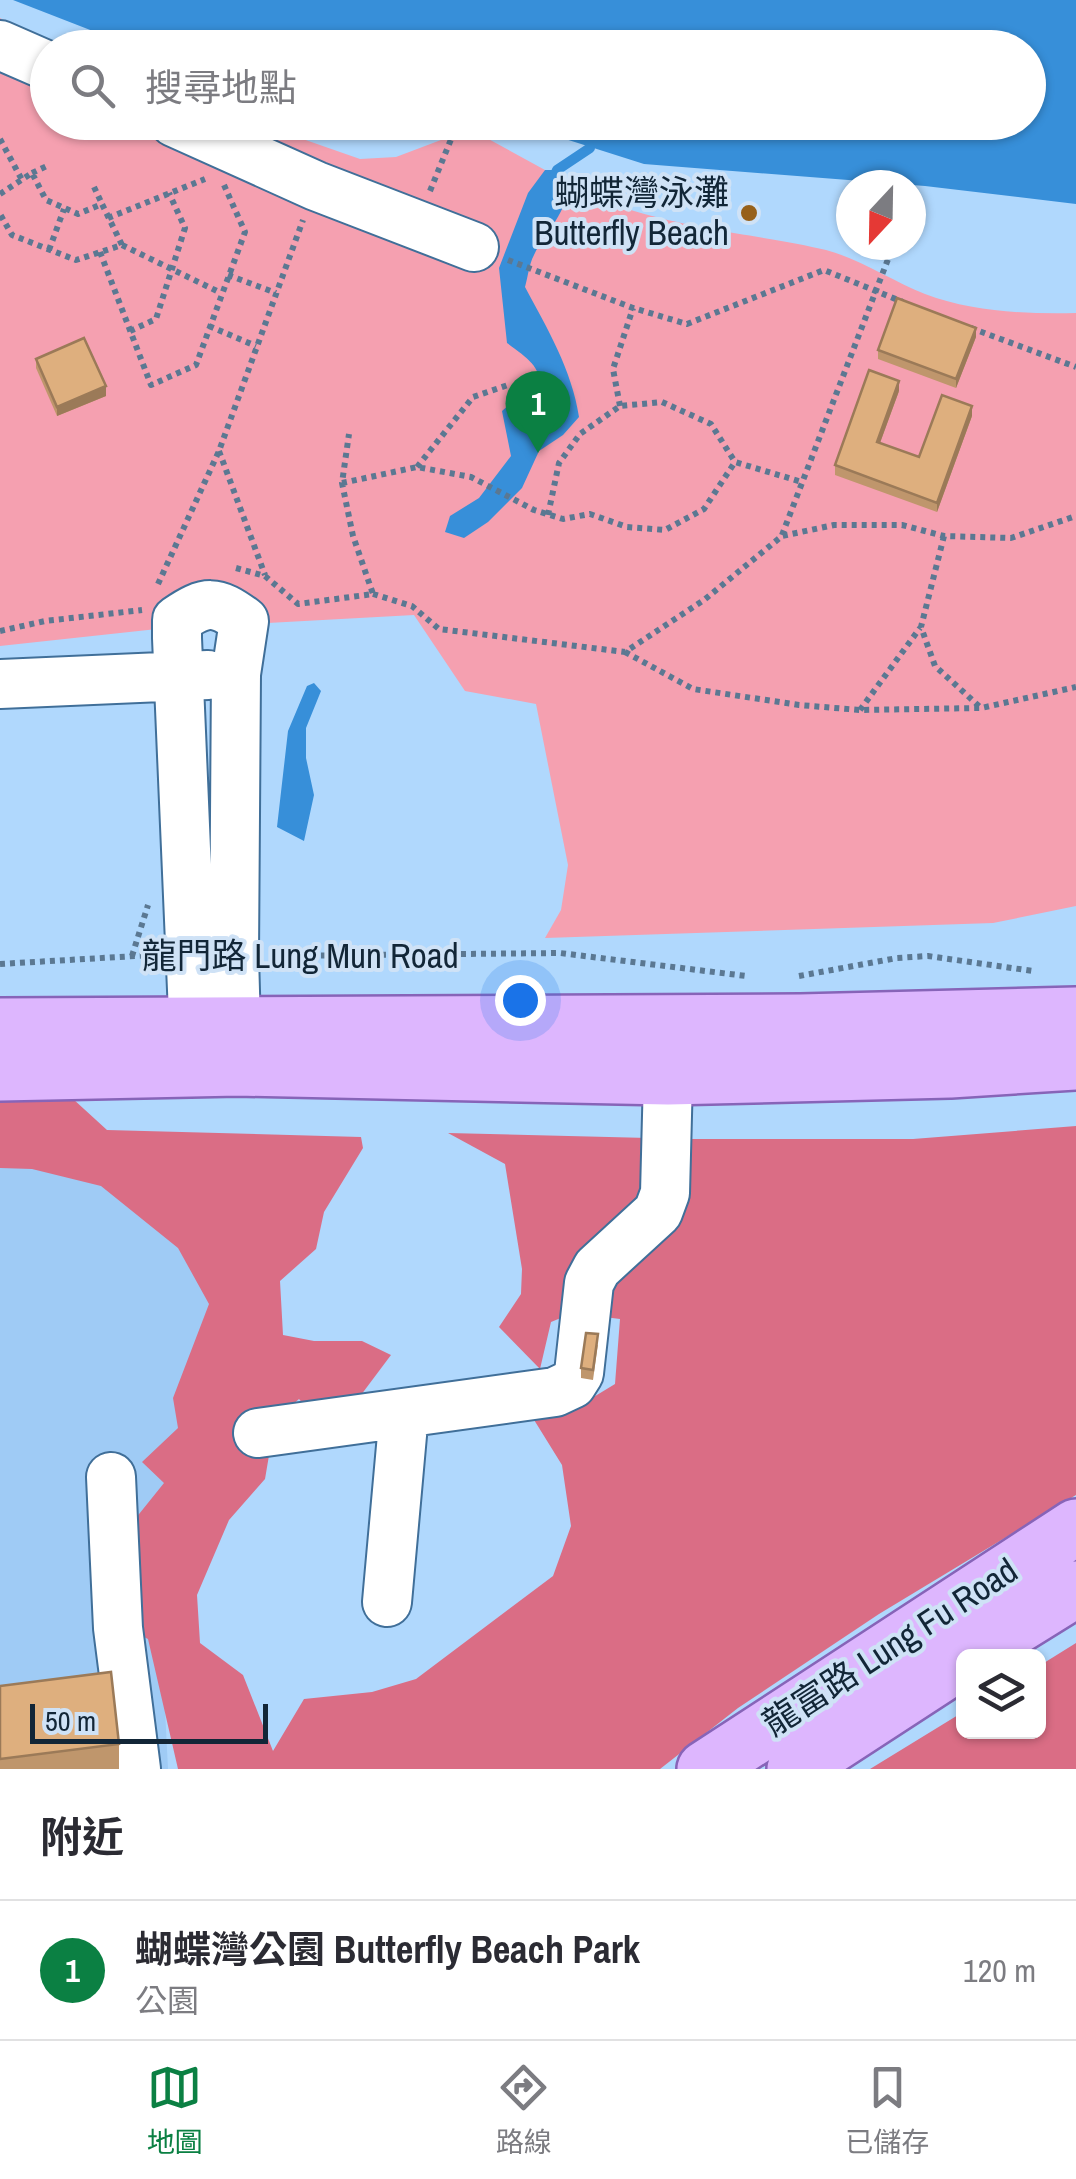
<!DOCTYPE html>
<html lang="zh-TW">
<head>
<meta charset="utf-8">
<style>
	:root { --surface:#fff; --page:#f2f2f3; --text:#2b2b33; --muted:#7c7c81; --line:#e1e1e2; --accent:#0b8043 }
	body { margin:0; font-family:"Archivo Narrow","Noto Sans TC",sans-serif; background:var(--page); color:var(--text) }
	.controls { position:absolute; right:30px; bottom:30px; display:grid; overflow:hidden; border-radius:15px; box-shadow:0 2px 8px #0004 }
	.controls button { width:90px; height:90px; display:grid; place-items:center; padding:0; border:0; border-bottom:2px solid var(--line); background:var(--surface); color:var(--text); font:50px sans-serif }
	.compass { position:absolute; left:836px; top:170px; width:90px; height:90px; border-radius:50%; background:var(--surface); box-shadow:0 2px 8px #0004; rotate:202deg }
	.scale { position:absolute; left:30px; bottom:25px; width:238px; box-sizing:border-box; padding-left:10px; border:5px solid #122637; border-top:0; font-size:28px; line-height:35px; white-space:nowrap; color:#122637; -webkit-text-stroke:8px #cfe2f6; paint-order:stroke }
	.you { position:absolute; left:520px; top:1000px; width:35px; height:35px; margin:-25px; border:8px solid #fff; border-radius:50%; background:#1a73e8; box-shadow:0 0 0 15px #1a73e833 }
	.badge { display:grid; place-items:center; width:65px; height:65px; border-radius:50%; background:var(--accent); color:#fff; font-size:32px; font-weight:700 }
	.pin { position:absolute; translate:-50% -82px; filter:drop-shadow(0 2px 5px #0008) }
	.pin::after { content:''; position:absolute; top:52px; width:35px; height:30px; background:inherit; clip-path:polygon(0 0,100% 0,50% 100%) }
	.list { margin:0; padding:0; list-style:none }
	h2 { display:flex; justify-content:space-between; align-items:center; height:130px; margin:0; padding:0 40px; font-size:42px }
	h2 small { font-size:32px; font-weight:400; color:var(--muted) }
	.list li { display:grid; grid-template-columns:65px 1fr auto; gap:30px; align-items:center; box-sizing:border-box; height:140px; padding:0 40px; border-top:2px solid var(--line) }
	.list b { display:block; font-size:38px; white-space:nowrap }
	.list p { margin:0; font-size:32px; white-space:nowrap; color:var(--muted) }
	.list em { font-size:32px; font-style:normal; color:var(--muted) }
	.icon { flex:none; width:55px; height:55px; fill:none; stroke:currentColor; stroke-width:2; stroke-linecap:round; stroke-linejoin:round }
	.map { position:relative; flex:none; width:1076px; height:1769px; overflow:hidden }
	.search { position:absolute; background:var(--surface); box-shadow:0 2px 8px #0004; left:30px; right:30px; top:30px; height:110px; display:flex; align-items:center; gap:25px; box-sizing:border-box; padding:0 35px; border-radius:55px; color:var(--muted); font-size:38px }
	.sheet { height:270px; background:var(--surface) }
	nav { display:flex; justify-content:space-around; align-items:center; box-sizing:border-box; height:140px; border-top:2px solid var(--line); background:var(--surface); font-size:28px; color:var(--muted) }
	nav a { display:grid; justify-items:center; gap:5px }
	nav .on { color:var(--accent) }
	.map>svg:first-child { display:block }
	.built { fill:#9fcbf5 }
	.green { fill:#f5a0b0 }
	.forest { fill:#da6d85 }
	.water { fill:#378fd9 }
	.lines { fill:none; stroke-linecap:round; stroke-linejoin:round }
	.stream { stroke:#378fd9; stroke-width:10 }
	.minor-casing { stroke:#406f99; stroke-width:52 }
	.major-casing { stroke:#8764b8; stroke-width:60 }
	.path { stroke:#5b7892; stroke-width:6; stroke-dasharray:5 5; stroke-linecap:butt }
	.minor { stroke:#fff; stroke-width:48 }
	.major { stroke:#ddb6fe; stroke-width:55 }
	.wall { fill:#bf966c }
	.shaded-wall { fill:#9b7a58 }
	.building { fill:#deaf7e; stroke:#9b7a58; stroke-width:2.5 }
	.poi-dot { fill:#976019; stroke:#cfe2f6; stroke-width:4 }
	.labels { text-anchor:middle; stroke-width:8; stroke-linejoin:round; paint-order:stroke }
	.poi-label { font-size:35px; fill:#122637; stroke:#cfe2f6; text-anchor:end }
	.street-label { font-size:35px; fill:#122637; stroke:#cfe2f6 }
</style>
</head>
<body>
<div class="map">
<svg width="1076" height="1769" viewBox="0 0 1076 1769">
	<rect width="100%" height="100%" fill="#b0d8fd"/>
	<path class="built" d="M 160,1150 L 221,1256 L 158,1568 L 168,1769 L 0,1769 L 0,1155 Z"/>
	<path class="green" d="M 0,18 L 54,47 L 48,48 L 48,122 L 257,123 L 360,159 L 396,157 L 462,132 L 483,136 L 545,170 L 557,170 C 608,224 755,232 826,250 C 860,259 892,281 925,294 C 973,312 1025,314 1076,313 L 1076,906 L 993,923 L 545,938 L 561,910 L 568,865 L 536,704 L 465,691 L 414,615 L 157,629 L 0,646 Z"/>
	<path class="forest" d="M 61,1088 L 107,1130 L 361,1137 L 363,1148 L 324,1212 L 316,1249 L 280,1281 L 283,1335 L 314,1341 L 362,1341 L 391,1355 L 361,1395 L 321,1424 L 299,1399 L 275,1420 L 265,1479 L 229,1520 L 197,1595 L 200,1643 L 243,1675 L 273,1751 L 304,1699 L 372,1692 L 416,1679 L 553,1576 L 571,1526 L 562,1465 L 531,1415 L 564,1415 L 615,1384 L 620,1319 L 573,1313 L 551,1322 L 540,1369 L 499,1327 L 521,1294 L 522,1269 L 505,1164 L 448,1133 L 689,1139 L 913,1139 L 1076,1126 L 1076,1495 L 879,1614 L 738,1708 L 660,1769 L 178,1769 L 148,1639 L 102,1616 L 139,1567 L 123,1534 L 164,1483 L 142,1462 L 178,1428 L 173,1398 L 209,1304 L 178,1248 L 101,1186 L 32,1169 L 0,1168 L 0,1092 Z
		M 1076,1643 L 1076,1769 L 870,1769 L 963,1712 L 964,1732 L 1038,1732 L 1039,1666 Z"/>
	<path class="water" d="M 13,0 L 1076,0 L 1076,204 L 925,186 L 644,164 L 515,123 L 1028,122 L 1028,48 L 134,47 Z
		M 545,170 L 557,170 L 568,182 C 568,214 547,228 534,255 C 529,264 528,277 525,287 C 547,328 572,370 579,417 L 563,435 L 539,451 L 522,488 L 488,522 L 464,538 L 445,532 L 450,516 L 479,498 L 511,456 L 502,411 L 517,398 L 540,398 C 544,368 530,360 507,343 L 499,268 L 528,193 Z
		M 314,683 L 321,691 L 306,728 L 306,758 L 314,795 L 304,841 L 277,827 L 288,731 L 307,686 Z"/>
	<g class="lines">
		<path class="stream" d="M 553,179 L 557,170 L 590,148"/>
		<defs>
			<path id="minor" d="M 0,45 L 48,66
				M 174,122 L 316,186 L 474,247
				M 0,684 L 208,675
				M 195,1060 L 177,638 L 177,620 C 206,600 216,600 244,621 L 236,674 L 234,956 L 237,1061
				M 258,1433 L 555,1392 L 572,1384 L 579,1373 L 589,1283 L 597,1268 L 658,1212 L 665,1193 L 668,1077
				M 111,1477 L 118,1628 L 136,1769
				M 387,1602 L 404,1413"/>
			<path id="major" d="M 0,1026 L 800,1022 L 1076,1015
				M 0,1073 L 238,1068 L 668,1077 L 950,1070 L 1076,1062
				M 968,1656 L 1076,1589
				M 705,1769 L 1076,1527
				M 795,1769 L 964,1659"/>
		</defs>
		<use href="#minor" class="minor-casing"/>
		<use href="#major" class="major-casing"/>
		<path class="path" d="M 0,139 L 22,180
			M 32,173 L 49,165
			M 94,187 L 102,204
			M 430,191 L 454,132
			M 0,194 L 32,173 L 46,200 L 78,214 L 102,204 L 122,245 L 76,260 L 12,235 L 0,214
			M 108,218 L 205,179
			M 122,245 L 221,293
			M 49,250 L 64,209
			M 100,252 L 151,385 L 196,365 L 245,232 L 224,185
			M 508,260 L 633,308 L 687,324 L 824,270 L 903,302
			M 228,275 L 276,293
			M 209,326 L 256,346
			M 971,328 L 1076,367
			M 130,331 L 156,319 L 185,228 L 169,193
			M 620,406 L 613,369 L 633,308
			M 219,451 L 265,575
			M 417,467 L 473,397 L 508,385
			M 342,483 L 417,467 L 471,477 L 534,510 L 563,519 L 590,514 L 627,527 L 665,530 L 704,509 L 735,462 L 802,482
			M 548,515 L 559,463 L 580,434 L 620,406 L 662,402 L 711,424 L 735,462
			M 782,535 L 890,254
			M 944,536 L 921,627 L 935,666 L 981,708
			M 236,568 L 265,576 L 298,604 L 373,594 L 353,536 L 342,483 L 349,434
			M 158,584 L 219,451 L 303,220
			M 373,594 L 412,606 L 439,629 L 625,652 L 704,600 L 782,536 L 834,525 L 902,525 L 944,536 L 1011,538 L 1076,516
			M 0,631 L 45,621 L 142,610
			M 625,652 L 693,689 L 799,705 L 860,710 L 981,708 L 1076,687
			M 860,710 L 920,628
			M 132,956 L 148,905
			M 271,956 L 560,953 L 746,976
			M 0,964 L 153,955
			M 799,976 L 897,958 L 928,956 L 1033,971"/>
		<use href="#minor" class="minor"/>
		<use href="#major" class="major"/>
	</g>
	<path class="wall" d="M 976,337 L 956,388 L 878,359 L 878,350 Z
		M 36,359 L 106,396 L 57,416 L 36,368 Z
		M 899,391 L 880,443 L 919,457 L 972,416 L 937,512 L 835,475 L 835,465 Z
		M 598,1344 L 593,1380 L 581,1378 L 581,1368 Z
		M 0,1686 L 119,1744 L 119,1769 L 0,1769 Z"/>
	<path class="shaded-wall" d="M 976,328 L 976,337 L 956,388 L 956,379 Z
		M 899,381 L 899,391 L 877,451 L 877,442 Z
		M 106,386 L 106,396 L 57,416 L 57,407 Z
		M 972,406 L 972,416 L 937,512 L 937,503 Z"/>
	<path class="building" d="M 897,298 L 976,328 L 956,379 L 878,350 Z
		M 84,338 L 106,386 L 57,407 L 36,359 Z
		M 869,370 L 899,381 L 877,442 L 919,457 L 942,395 L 972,406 L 937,503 L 835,465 Z
		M 586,1333 L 598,1334 L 593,1370 L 581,1368 Z
		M 111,1672 L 119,1744 L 0,1759 L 0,1686 Z"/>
	<circle class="poi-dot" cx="749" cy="213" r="10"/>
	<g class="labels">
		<g class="poi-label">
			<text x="729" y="205">蝴蝶灣泳灘<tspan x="729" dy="40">Butterfly Beach</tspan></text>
		</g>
		<g class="street-label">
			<text x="300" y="968">龍門路 Lung Mun Road</text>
			<text transform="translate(890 1647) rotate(-33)" y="12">龍富路 Lung Fu Road</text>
		</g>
	</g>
</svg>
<div class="controls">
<button><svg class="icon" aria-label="layers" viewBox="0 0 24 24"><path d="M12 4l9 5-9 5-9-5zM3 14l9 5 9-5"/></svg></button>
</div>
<svg class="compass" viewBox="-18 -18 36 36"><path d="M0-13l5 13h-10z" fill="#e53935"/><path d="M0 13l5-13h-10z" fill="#7c7c81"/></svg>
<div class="scale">50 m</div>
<div class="you"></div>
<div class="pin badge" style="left:538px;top:453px">1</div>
<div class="search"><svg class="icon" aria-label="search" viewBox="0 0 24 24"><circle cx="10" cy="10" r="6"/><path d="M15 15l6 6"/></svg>搜尋地點</div>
</div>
<section class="sheet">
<h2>附近<small></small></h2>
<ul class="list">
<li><span class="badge">1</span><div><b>蝴蝶灣公園 Butterfly Beach Park</b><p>公園</p></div><em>120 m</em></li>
</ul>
</section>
<nav>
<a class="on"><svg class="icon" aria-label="map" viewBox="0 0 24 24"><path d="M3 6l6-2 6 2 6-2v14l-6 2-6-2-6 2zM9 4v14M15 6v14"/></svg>地圖</a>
<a><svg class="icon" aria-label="directions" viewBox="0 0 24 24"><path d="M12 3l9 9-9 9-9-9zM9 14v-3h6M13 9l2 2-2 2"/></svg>路線</a>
<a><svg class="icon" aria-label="saved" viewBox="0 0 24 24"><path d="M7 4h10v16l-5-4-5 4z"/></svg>已儲存</a>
</nav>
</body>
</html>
